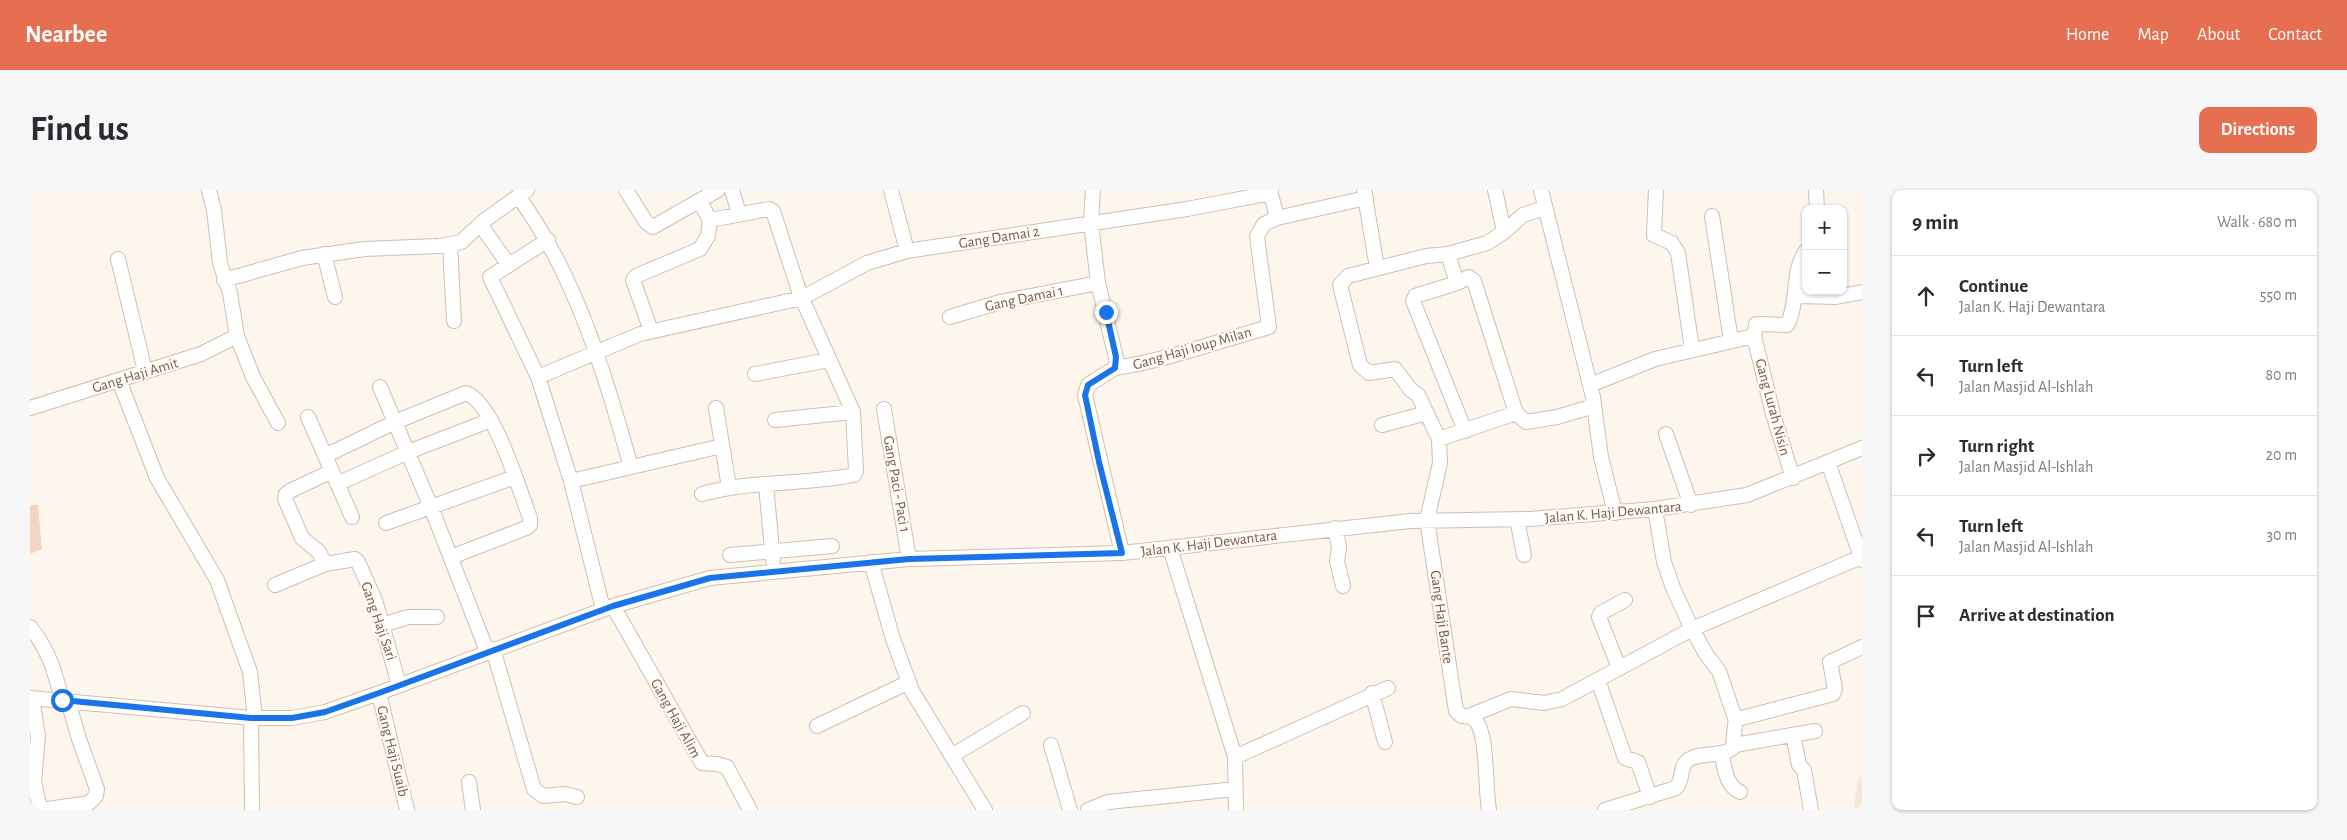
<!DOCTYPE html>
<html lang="en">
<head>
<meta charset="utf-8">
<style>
	:root { --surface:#fff; --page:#f7f7f7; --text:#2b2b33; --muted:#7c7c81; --line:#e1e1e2; --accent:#e76f51 }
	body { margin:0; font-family:"Alegreya Sans",sans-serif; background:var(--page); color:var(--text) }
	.controls { position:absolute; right:15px; top:15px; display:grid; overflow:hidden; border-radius:10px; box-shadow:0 1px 4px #0004 }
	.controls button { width:45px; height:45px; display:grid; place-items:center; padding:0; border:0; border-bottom:1px solid var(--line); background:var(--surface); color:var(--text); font:25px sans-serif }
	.stop { position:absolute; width:15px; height:15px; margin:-11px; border:4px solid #1a73e8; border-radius:50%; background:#fff }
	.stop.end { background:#1a73e8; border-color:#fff; box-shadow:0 1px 5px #0008 }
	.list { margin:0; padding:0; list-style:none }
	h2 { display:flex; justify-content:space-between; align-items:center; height:65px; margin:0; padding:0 20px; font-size:21px }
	h2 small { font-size:16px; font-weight:400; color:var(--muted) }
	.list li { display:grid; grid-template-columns:32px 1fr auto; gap:15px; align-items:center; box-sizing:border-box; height:80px; padding:0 20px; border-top:1px solid var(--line) }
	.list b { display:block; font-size:19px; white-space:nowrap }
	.list p { margin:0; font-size:16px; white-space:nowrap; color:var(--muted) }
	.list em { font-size:16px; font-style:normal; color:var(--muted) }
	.icon { flex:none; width:28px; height:28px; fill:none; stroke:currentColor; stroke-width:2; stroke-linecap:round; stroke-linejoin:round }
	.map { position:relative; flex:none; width:1832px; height:620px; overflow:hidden; border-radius:10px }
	header { display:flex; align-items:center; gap:30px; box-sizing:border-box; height:70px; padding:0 25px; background:var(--accent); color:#fff }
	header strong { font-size:24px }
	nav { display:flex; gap:28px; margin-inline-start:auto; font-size:18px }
	.intro { display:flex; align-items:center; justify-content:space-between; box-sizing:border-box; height:120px; padding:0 30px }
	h1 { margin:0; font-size:35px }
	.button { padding:12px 22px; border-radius:10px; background:var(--accent); color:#fff; font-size:18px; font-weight:700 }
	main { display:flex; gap:30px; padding:0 30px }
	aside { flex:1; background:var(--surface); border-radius:10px; box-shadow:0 1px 4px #0004 }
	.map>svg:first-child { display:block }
	.residential { fill:#f5e8da }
	.building { fill:#f3d5c3 }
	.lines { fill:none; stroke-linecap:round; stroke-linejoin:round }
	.street-casing { stroke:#d1beb0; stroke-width:16 }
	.street { stroke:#fff; stroke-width:14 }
	.route { stroke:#1a73e8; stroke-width:6 }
	.labels { text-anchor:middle; stroke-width:4; stroke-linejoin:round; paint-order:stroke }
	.street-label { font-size:15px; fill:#7a5c4d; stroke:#fffaf3 }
</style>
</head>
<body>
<header>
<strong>Nearbee</strong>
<nav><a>Home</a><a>Map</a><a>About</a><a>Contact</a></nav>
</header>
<div class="intro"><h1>Find us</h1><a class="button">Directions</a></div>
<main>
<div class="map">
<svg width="1832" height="620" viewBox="0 0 1832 620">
	<rect width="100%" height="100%" fill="#fdf6ec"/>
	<path class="residential" d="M 1832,583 L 1832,620 L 1824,620 L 1827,592 Z"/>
	<path class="building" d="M 0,315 L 8,315 L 12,359 L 0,364 Z"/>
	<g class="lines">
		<defs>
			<path id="street" d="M 179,0 L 184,20 L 190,73 L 200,103 L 207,146 L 223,187 L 248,233
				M 596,0 L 616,32 L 623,37 L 688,0
				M 702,0 L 709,24
				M 861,0 L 877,61
				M 1063,0 L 1061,32 L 1068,93 L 1087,172 L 1085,178 L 1058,195 L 1055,205 L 1092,363
				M 1334,0 L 1347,78
				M 1465,0 L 1474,42
				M 1511,0 L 1563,207 L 1571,267 L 1585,323
				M 1626,0 L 1624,45 L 1642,53 L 1648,63 L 1662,159
				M 1786,0 L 1787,19
				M 488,6 C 547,87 574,182 601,277
				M 670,12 L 680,30 L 739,19 L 743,21 L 770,104 L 823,222
				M 1514,18 L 1493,25 L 1474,42 L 1457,53 L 1418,64 L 1427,93 L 1439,87 L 1444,91 L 1486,223 L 1496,232 L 1527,227 L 1564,216
				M 1682,26 L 1701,151
				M 1247,28 L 1336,8
				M 450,34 L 478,74
				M 518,50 L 460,87 L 508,187 L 541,291 L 573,419
				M 420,55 L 424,131
				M 294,64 L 305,107
				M 1418,64 L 1396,66 L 1318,86 L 1310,95 L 1330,175 L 1339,183 L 1365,179 L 1381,200 L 1388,205 L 1409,249 L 1410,273 L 1397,330 L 1426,521 L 1432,526 C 1437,526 1442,526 1446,531 C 1458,546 1455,599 1459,620
				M 88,69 L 115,181
				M 194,90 L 272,68 L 334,59 L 409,56 L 431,52 L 455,30 L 497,0
				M 1427,93 L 1385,106 L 1383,111 L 1435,241
				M 1766,106 L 1806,107 L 1832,102
				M 920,127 L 970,112 L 1068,93
				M 621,141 L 603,90 L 606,86 L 670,59 L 678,46 L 680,30
				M 1724,146 L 1743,224 L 1763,288
				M 1085,178 C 1138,170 1188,151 1239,137 L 1227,46 L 1234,34 L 1247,28 L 1240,0
				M 725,184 L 799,170
				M 508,187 L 610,144 L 772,108 L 837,73 L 877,61 L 1157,19 L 1241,3
				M 89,190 L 127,288 L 187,390 L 220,482 L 225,528
				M 1560,195 L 1625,169 L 1724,146 L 1726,134 L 1757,135 C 1769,113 1761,81 1776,61
				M 350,197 L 401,317 L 457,461
				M 0,218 L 171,164 L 207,146
				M 686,218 L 699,297
				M 854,219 L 879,369
				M 278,227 L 322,327
				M 1352,235 L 1397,223
				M 1636,244 L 1661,315
				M 1409,249 L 1486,223
				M 295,266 L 365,232 L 436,203 C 464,213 489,299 500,328 L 500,335 L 496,338 L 421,367
				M 1798,272 L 1832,370
				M 302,281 L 260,301 L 256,304 L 255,309 L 272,348 L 289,362 L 295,374 L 325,369 L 328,372 L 345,410 L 369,495
				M 541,291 L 692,256
				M 307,294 L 378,262 L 461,230
				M 736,295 L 743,371
				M 672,304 C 722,290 774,295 824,285 L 826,281 L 823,222 L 745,230
				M 1625,319 L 1634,372 L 1643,398 L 1662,439 L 1831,367
				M 1487,329 L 1494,365
				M 356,333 L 485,287
				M 1305,338 L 1309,357 L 1307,371 L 1313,396
				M 1140,358 L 1205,567 L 1206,620
				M 700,365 L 802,356
				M 841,372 L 863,449 L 882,501 L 955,620
				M 245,395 L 295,374
				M 583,416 L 672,573 L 687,574 L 697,577 L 720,620
				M 352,435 L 378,427 L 407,427
				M 0,437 C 19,460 25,482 32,510
				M 463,459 L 504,599 L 513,606 L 535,604 L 547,607
				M 1589,478 L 1569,427 L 1571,423 L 1595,410
				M 1568,490 L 1595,568 L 1608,572 L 1620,607
				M 349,503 L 377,620
				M 1342,503 L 1355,552
				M 0,508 L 221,528 L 262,528 L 295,522 L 349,503 L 583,416 L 680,388 L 879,369 L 1092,363 L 1380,331 L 1500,329 L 1625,319 L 1717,305 L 1832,258
				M 2,508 L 8,546 L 4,592 L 10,619 L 5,620
				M 1439,526 L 1481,509 L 1514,513 L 1532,509 L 1662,439 L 1676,464 L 1689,481 L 1706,531
				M 221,528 L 222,620
				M 787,536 L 879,492
				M 1763,545 L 1769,575 L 1774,580 L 1781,620
				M 1021,555 L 1040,620
				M 1705,555 L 1785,541
				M 1691,563 C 1695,577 1695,595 1710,602
				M 923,565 L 993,523
				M 1205,567 L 1358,498
				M 439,592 L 443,620
				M 11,620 L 59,613 L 66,606 L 67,599 L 49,549 L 38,511
				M 1058,620 L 1078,612 L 1206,599
				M 1575,620 L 1646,598 C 1654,589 1649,577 1658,570 C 1671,561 1690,568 1703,558 L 1705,534 L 1708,529 L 1803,504 L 1805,499 L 1800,472 L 1832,457"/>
		</defs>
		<use href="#street" class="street-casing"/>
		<use href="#street" class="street"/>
	</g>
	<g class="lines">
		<path class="route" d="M 32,510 L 221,528 L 262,528 L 295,522 L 349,503 L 583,416 L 680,388 L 879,369 L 1092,363 L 1069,272 L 1055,205 L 1058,195 L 1085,178 L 1086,167 L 1076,122"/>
	</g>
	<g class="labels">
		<g class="street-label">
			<text transform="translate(969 47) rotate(-9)" y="5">Gang Damai 2</text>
			<text transform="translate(994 108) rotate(-12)" y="5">Gang Damai 1</text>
			<text transform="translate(1162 158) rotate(-16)" y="5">Gang Haji Ioup Milan</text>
			<text transform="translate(105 185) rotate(-17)" y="5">Gang Haji Amit</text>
			<text transform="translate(1743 217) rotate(75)" y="5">Gang Lurah Nisin</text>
			<text transform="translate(867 294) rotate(80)" y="5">Gang Paci - Paci 1</text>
			<text transform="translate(1583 322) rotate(-5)" y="5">Jalan K. Haji Dewantara</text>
			<text transform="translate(1179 353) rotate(-7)" y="5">Jalan K. Haji Dewantara</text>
			<text transform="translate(1412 427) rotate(82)" y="5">Gang Haji Bante</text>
			<text transform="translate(349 431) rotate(71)" y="5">Gang Haji Sari</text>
			<text transform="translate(646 528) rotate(61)" y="5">Gang Haji Alim</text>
			<text transform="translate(363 561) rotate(76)" y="5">Gang Haji Suaib</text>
		</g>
	</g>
</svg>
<div class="controls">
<button>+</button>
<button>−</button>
</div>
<div class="stop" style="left:32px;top:510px"></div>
<div class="stop end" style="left:1076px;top:122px"></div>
</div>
<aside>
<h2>9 min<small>Walk · 680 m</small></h2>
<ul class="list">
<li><svg class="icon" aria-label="ahead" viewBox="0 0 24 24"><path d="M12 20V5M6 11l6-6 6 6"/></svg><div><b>Continue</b><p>Jalan K. Haji Dewantara</p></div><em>550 m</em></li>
<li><svg class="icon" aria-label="left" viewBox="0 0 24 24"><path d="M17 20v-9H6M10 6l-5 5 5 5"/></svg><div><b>Turn left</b><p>Jalan Masjid Al-Ishlah</p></div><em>80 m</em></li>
<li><svg class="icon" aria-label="right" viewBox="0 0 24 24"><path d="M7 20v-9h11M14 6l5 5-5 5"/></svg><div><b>Turn right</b><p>Jalan Masjid Al-Ishlah</p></div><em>20 m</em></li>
<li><svg class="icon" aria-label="left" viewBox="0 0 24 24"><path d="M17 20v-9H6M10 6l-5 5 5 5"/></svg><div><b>Turn left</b><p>Jalan Masjid Al-Ishlah</p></div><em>30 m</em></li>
<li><svg class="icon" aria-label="arrive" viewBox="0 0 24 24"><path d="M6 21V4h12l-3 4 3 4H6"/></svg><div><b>Arrive at destination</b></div></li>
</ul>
</aside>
</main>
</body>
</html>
